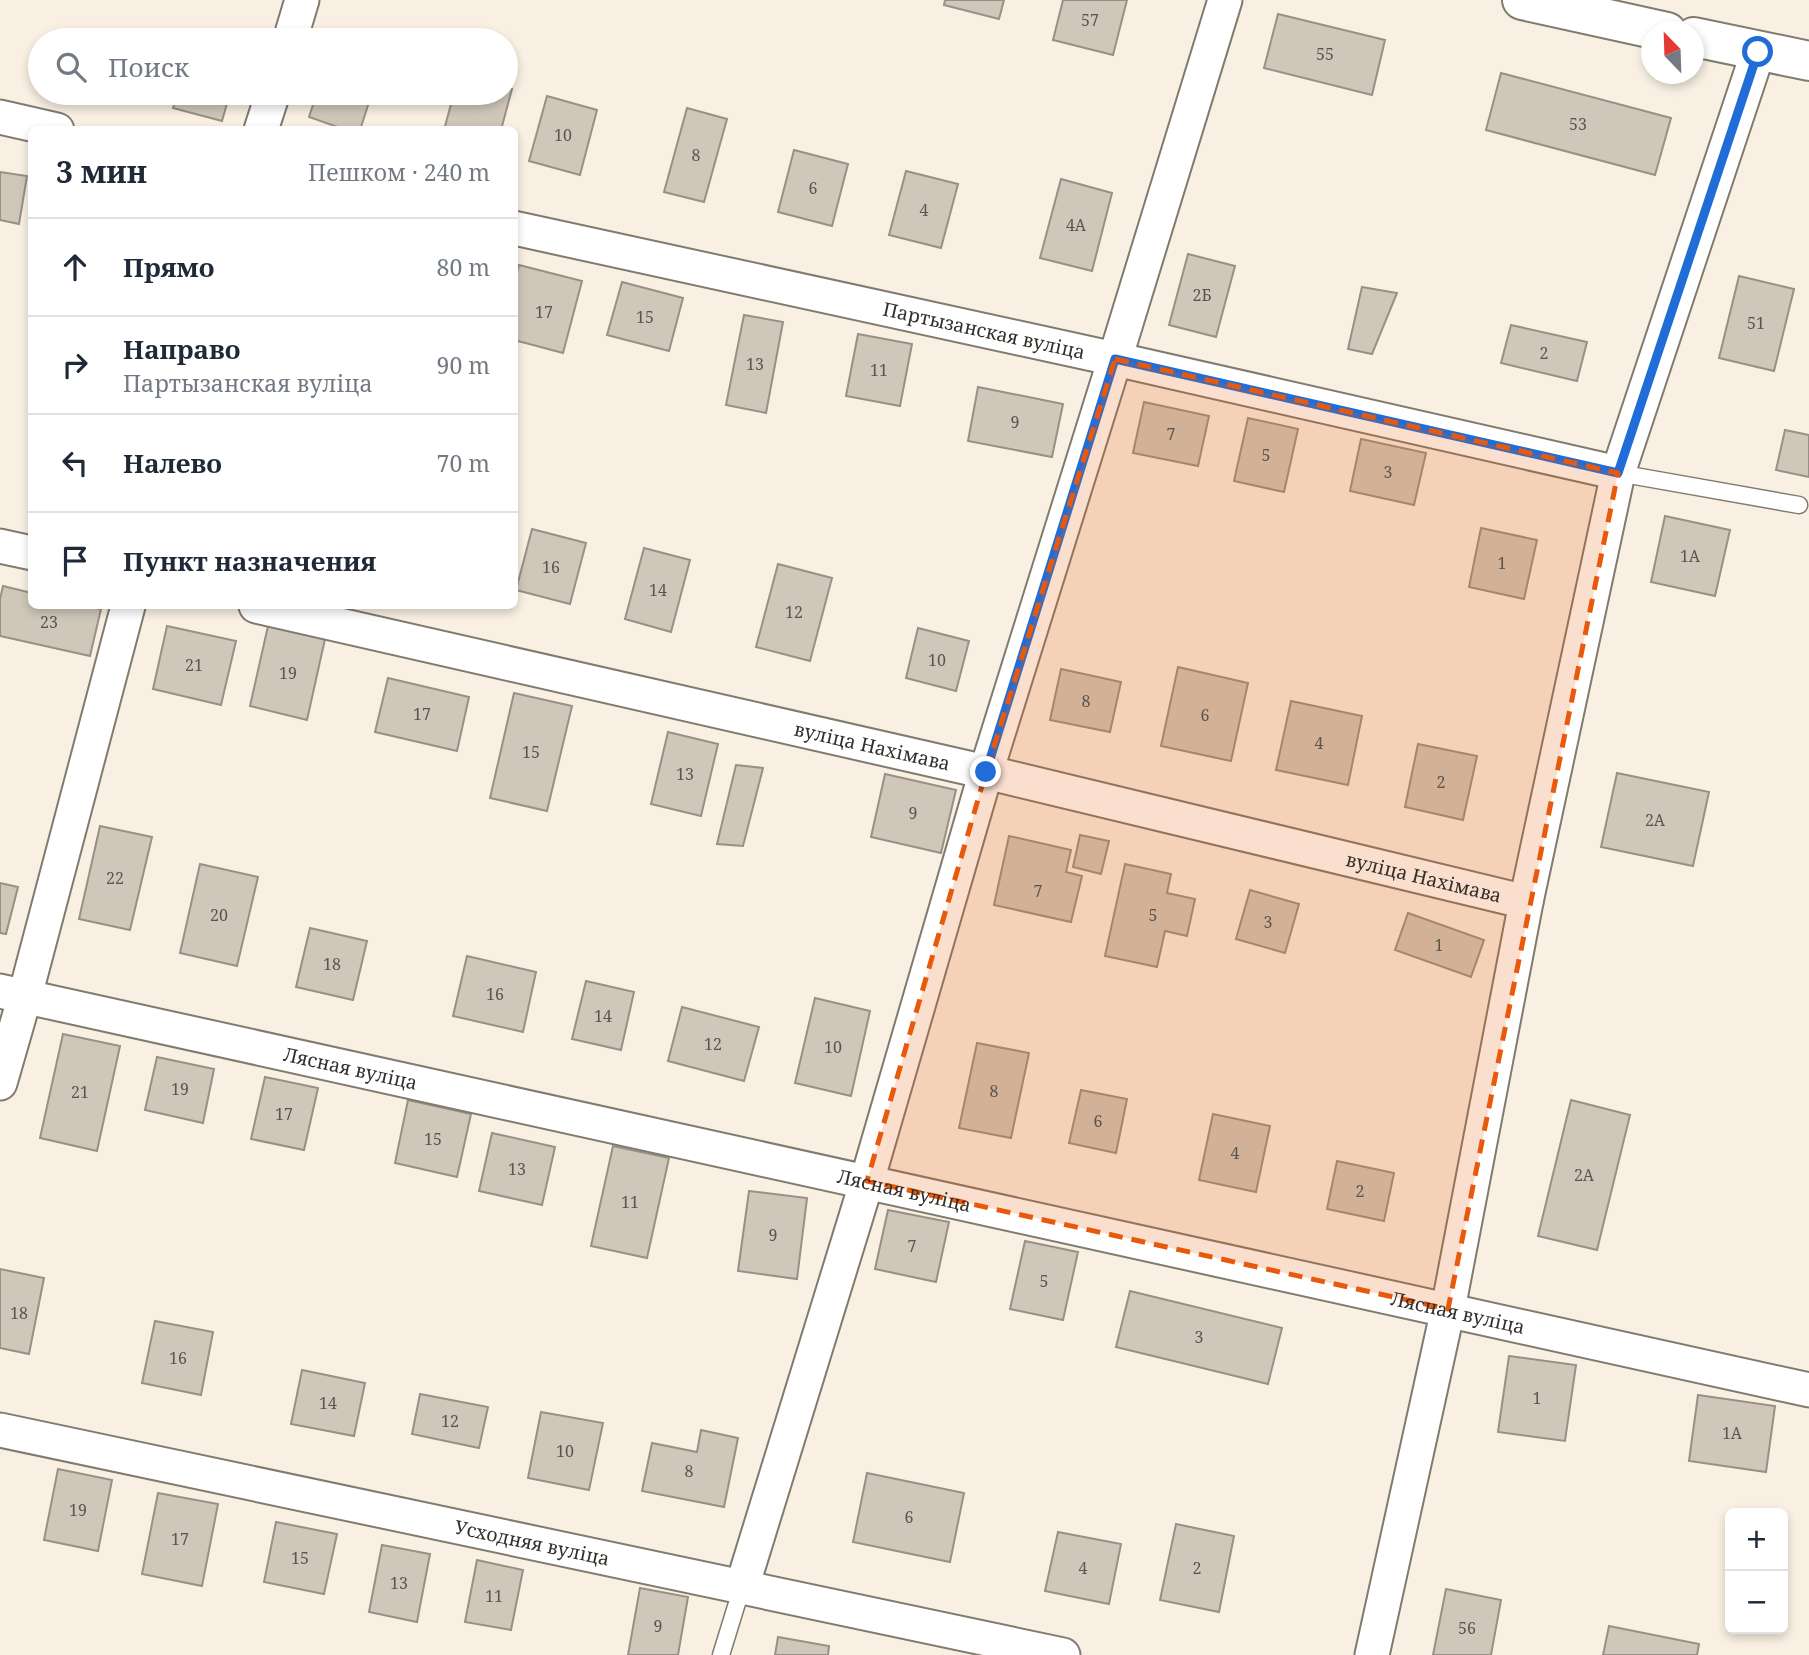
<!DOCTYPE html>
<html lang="ru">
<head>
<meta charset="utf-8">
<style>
	:root { --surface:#fff; --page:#f6f6f7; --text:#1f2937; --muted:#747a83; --line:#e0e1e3 }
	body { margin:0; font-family:"Noto Serif",serif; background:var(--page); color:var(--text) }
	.controls { position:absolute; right:21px; bottom:21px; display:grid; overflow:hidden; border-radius:10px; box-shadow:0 4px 10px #0003 }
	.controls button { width:63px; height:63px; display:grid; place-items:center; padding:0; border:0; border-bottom:2px solid var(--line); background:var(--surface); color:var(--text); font:35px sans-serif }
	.compass { position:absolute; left:1641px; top:21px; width:63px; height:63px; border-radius:50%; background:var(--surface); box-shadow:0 4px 10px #0003; rotate:337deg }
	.stop { position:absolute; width:21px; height:21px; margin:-16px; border:5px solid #216dd8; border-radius:50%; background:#fff }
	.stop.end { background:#216dd8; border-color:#fff; box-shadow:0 2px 7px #0008 }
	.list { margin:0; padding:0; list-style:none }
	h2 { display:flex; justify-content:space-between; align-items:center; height:91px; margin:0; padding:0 28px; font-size:30px }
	h2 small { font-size:23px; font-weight:400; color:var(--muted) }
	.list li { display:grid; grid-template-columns:46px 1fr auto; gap:21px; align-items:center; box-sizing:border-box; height:98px; padding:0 28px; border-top:2px solid var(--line) }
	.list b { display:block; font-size:26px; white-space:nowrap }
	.list p { margin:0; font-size:23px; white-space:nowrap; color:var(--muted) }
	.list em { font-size:23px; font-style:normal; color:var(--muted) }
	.icon { flex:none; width:38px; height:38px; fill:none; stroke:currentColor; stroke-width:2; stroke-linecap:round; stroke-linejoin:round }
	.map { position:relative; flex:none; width:1809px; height:1655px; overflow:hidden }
	.search { position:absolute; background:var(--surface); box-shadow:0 4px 10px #0003; left:28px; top:28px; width:490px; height:77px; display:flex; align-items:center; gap:18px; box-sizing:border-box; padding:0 24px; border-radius:38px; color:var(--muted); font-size:26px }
	.panel { position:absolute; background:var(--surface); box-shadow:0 4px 10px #0003; left:28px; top:126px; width:490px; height:483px; border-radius:10px }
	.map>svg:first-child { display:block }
	.building { fill:#cfc7ba; stroke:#989084; stroke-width:2 }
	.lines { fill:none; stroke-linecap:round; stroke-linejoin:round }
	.service-casing { stroke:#817a6e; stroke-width:19 }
	.minor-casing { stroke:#817a6e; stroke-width:37 }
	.tertiary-casing { stroke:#817a6e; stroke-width:42 }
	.service { stroke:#fff; stroke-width:16 }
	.minor { stroke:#fff; stroke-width:33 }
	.tertiary { stroke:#fff; stroke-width:38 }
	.route { stroke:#216dd8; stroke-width:9 }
	.marked { fill:#e8590c; fill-opacity:0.2; stroke:#e8590c; stroke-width:5; stroke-dasharray:14 9; stroke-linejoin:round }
	.labels { text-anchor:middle; stroke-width:7; stroke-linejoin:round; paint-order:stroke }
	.number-label { font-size:16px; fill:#5a564f }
	.street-label { font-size:19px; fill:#33302b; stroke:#fff }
</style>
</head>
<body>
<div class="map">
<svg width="1809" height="1655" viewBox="0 0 1809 1655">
	<rect width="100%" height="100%" fill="#f9f0e3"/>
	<path class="building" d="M 945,0 L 1004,0 L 999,19 L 944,5 Z
		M 1063,0 L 1127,0 L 1113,55 L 1053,40 Z
		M 1278,14 L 1385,40 L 1372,95 L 1264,68 Z
		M 195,30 L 235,40 L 192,40 Z
		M 1501,73 L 1671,118 L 1655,175 L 1486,130 Z
		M 506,87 L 512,89 L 501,130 L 444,130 L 454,93 L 506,93 Z
		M 178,93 L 230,93 L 222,121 L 173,108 Z
		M 317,93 L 372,93 L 360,130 L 346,130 L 309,117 Z
		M 547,96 L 597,110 L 580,175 L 529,161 Z
		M 687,108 L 727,119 L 704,202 L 664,192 Z
		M 794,150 L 848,164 L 832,226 L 778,212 Z
		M 906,171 L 958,184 L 941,248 L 889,235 Z
		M 0,172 L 27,176 L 19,224 L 0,220 Z
		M 1061,179 L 1112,193 L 1092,271 L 1040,258 Z
		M 1188,254 L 1235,266 L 1216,337 L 1169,325 Z
		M 519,265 L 582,281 L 563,353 L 514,340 L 514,283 Z
		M 1739,276 L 1794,289 L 1774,371 L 1719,358 Z
		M 622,282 L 683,298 L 669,351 L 607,335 Z
		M 1362,287 L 1397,293 L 1372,354 L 1348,349 Z
		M 744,315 L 783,322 L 766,413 L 726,405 Z
		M 1511,325 L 1587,342 L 1577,381 L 1501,363 Z
		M 858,334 L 912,344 L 900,406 L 846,396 Z
		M 978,387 L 1063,404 L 1052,457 L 968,441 Z
		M 1144,402 L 1209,416 L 1198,466 L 1133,453 Z
		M 1248,418 L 1298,429 L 1284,492 L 1234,481 Z
		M 1785,430 L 1809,435 L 1809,477 L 1776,470 Z
		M 1361,439 L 1426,453 L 1414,505 L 1350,491 Z
		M 1665,516 L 1730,530 L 1715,596 L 1651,582 Z
		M 1481,528 L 1537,540 L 1524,599 L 1469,587 Z
		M 532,529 L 586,543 L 570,604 L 516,590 Z
		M 644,548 L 690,560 L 671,632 L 625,619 Z
		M 778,564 L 832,578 L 810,661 L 756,647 Z
		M 3,586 L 32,593 L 32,606 L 87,606 L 101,609 L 90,656 L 0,636 L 0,599 Z
		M 167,626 L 236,641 L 221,705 L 153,689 Z
		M 268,626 L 325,639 L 307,720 L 250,706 Z
		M 918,628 L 969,641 L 956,691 L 906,678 Z
		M 1178,667 L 1248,683 L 1231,761 L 1161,746 Z
		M 1061,669 L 1121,682 L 1110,732 L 1050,720 Z
		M 388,678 L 469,697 L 457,751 L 375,732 Z
		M 514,693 L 572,706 L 547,811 L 490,798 Z
		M 1291,701 L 1362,716 L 1348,785 L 1276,770 Z
		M 668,732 L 718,744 L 701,816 L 651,804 Z
		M 1418,744 L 1477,756 L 1463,820 L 1405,807 Z
		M 736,765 L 763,768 L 743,846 L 717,844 Z
		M 1617,773 L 1709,792 L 1693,866 L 1601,847 Z
		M 885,774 L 956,790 L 941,853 L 871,837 Z
		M 100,826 L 152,837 L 130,930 L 79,919 Z
		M 1080,835 L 1109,841 L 1101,874 L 1073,867 Z
		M 1009,836 L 1071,850 L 1066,872 L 1082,876 L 1071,922 L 994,905 Z
		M 200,864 L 258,877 L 237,966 L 180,953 Z
		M 1125,864 L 1171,874 L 1167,893 L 1195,899 L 1187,936 L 1165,931 L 1157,967 L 1105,956 Z
		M 0,883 L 18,887 L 6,934 L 0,933 Z
		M 1250,890 L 1299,904 L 1285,953 L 1236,939 Z
		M 1408,913 L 1484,940 L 1471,977 L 1395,950 Z
		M 310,928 L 367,941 L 353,1000 L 296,987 Z
		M 467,956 L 536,972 L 523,1032 L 453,1016 Z
		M 586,981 L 634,992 L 621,1050 L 572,1039 Z
		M 815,998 L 870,1011 L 851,1096 L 795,1083 Z
		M 682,1007 L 759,1027 L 744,1081 L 668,1061 Z
		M 63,1034 L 120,1046 L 97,1151 L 40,1138 Z
		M 977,1043 L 1029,1053 L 1011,1138 L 959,1128 Z
		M 157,1057 L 214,1069 L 203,1123 L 145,1110 Z
		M 265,1077 L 318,1088 L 304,1150 L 251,1139 Z
		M 1081,1090 L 1127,1099 L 1116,1153 L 1069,1143 Z
		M 408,1100 L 471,1114 L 457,1177 L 395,1163 Z
		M 1571,1100 L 1630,1115 L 1597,1250 L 1538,1236 Z
		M 1213,1114 L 1270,1126 L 1256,1192 L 1199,1180 Z
		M 492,1133 L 555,1147 L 542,1205 L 479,1191 Z
		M 613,1146 L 669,1158 L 647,1258 L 591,1246 Z
		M 1337,1161 L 1394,1173 L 1384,1221 L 1327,1209 Z
		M 749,1191 L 807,1198 L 797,1279 L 738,1271 Z
		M 888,1210 L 949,1222 L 936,1282 L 875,1269 Z
		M 1025,1241 L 1078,1252 L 1063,1320 L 1010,1309 Z
		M 0,1269 L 44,1278 L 29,1354 L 0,1348 Z
		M 1130,1291 L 1282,1328 L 1268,1384 L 1116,1347 Z
		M 155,1321 L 213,1332 L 201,1395 L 142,1383 Z
		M 1509,1356 L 1576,1365 L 1565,1441 L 1498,1432 Z
		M 302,1370 L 365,1383 L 354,1436 L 291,1424 Z
		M 420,1394 L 488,1407 L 479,1448 L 412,1434 Z
		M 1698,1395 L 1775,1406 L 1766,1472 L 1689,1461 Z
		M 541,1412 L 603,1423 L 589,1490 L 528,1478 Z
		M 701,1430 L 738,1438 L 724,1507 L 642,1491 L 652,1443 L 697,1452 Z
		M 58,1469 L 112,1480 L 98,1551 L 44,1540 Z
		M 867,1473 L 964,1493 L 950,1562 L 853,1542 Z
		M 158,1493 L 218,1504 L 202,1586 L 142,1574 Z
		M 276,1522 L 337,1534 L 324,1594 L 264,1582 Z
		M 1176,1524 L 1234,1536 L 1219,1612 L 1160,1600 Z
		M 1058,1532 L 1121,1544 L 1109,1604 L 1045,1591 Z
		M 382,1545 L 430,1554 L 417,1622 L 369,1612 Z
		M 477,1560 L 523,1570 L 511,1630 L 465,1622 Z
		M 640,1588 L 688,1597 L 678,1655 L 628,1655 Z
		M 1446,1589 L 1501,1600 L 1491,1655 L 1433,1655 Z
		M 1609,1626 L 1699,1644 L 1697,1655 L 1603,1655 Z
		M 778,1637 L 829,1646 L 828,1655 L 775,1655 Z"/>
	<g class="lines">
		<defs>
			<path id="service" d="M 1618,473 L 1799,505
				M 721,1655 L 742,1587"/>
			<g id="minor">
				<path d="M 290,40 L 302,0"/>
				<path d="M 0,117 L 57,130"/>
				<path d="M 261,130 L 273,93"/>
				<path id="s1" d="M 514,228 L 1115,359 L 1618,473"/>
				<path d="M 0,546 L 32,553"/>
				<path id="s2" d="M 256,606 L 986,772 L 1526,902"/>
				<path id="s3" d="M 0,991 L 1809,1390"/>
				<path d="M 0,1083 L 25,996 L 128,606"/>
				<path id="s4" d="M 0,1430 L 1063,1655"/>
				<path d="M 742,1587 L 867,1181 L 986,772 L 1115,359 L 1225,0"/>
				<path d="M 1372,1655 L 1448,1309 L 1526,902 L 1618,473 L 1758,52"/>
			</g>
			<path id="tertiary" d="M 1522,0 L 1667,32
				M 1694,37 L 1809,61"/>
		</defs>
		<use href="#service" class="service-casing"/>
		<use href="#minor" class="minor-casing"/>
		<use href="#tertiary" class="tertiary-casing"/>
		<use href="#service" class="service"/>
		<use href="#minor" class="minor"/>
		<use href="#tertiary" class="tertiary"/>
	</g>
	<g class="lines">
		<path class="route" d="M 986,772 L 1115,359 L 1618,473 L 1758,52"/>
	</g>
	<path class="marked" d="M 1115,359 L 1618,473 L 1448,1309 L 867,1181 L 986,772 Z"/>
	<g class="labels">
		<g class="number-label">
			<text x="1090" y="26">57</text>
			<text x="1325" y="60">55</text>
			<text x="1578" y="130">53</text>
			<text x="563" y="141">10</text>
			<text x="696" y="161">8</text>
			<text x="813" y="194">6</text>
			<text x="924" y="216">4</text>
			<text x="1076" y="231">4А</text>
			<text x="1202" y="301">2Б</text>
			<text x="544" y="318">17</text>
			<text x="645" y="323">15</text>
			<text x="1756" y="329">51</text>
			<text x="1544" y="359">2</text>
			<text x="755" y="370">13</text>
			<text x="879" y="376">11</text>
			<text x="1015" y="428">9</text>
			<text x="1171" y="440">7</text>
			<text x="1266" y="461">5</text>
			<text x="1388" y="478">3</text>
			<text x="1690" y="562">1А</text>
			<text x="1502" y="569">1</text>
			<text x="551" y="573">16</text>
			<text x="658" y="596">14</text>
			<text x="794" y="618">12</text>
			<text x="49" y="628">23</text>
			<text x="937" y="666">10</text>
			<text x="194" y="671">21</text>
			<text x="288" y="679">19</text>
			<text x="1086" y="707">8</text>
			<text x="422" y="720">17</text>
			<text x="1205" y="721">6</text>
			<text x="1319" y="749">4</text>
			<text x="531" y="758">15</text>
			<text x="685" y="780">13</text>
			<text x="1441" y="788">2</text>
			<text x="913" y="819">9</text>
			<text x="1655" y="826">2А</text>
			<text x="115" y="884">22</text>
			<text x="1038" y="897">7</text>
			<text x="219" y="921">20</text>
			<text x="1153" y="921">5</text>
			<text x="1268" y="928">3</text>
			<text x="1439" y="951">1</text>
			<text x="332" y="970">18</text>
			<text x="495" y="1000">16</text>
			<text x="603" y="1022">14</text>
			<text x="713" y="1050">12</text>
			<text x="833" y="1053">10</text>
			<text x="180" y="1095">19</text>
			<text x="994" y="1097">8</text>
			<text x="80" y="1098">21</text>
			<text x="284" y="1120">17</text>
			<text x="1098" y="1127">6</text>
			<text x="433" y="1145">15</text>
			<text x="1235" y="1159">4</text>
			<text x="517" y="1175">13</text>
			<text x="1584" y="1181">2А</text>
			<text x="1360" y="1197">2</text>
			<text x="630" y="1208">11</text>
			<text x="773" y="1241">9</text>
			<text x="912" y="1252">7</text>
			<text x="1044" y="1287">5</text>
			<text x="19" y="1319">18</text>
			<text x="1199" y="1343">3</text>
			<text x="178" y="1364">16</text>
			<text x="1537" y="1404">1</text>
			<text x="328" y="1409">14</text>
			<text x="450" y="1427">12</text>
			<text x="1732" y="1439">1А</text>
			<text x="565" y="1457">10</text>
			<text x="689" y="1477">8</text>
			<text x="78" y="1516">19</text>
			<text x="909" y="1523">6</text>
			<text x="180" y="1545">17</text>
			<text x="300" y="1564">15</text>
			<text x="1083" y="1574">4</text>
			<text x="1197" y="1574">2</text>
			<text x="399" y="1589">13</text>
			<text x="494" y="1602">11</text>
			<text x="658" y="1632">9</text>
			<text x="1467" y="1634">56</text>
		</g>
		<g class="street-label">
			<text dy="7" stroke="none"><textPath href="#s1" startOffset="481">Партызанская вуліца</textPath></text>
			<text dy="7" stroke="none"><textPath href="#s2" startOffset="632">вуліца Нахімава</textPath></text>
			<text dy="7" stroke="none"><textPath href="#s2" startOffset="1199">вуліца Нахімава</textPath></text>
			<text dy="7" stroke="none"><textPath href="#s3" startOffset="359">Лясная вуліца</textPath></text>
			<text dy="7" stroke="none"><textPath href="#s3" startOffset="926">Лясная вуліца</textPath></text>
			<text dy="7" stroke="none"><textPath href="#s3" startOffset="1493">Лясная вуліца</textPath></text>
			<text dy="7" stroke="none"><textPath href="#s4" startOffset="544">Усходняя вуліца</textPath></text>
		</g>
	</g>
</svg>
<div class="controls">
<button>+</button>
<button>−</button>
</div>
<svg class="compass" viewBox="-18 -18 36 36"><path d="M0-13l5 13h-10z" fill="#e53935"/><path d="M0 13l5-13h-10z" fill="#747a83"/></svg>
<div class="stop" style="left:1758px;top:52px"></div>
<div class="stop end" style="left:986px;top:772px"></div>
<div class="search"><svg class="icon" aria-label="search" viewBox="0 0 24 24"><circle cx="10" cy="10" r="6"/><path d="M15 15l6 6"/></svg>Поиск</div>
<section class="panel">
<h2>3 мин<small>Пешком · 240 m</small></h2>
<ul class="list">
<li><svg class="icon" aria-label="ahead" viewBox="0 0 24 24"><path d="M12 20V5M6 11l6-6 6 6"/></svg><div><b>Прямо</b></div><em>80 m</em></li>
<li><svg class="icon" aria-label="right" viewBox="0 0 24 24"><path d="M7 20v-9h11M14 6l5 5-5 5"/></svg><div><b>Направо</b><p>Партызанская вуліца</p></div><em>90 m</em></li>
<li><svg class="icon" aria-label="left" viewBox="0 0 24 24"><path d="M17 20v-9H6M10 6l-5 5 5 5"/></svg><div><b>Налево</b></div><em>70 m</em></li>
<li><svg class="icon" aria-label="arrive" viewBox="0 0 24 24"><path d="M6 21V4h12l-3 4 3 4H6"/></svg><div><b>Пункт назначения</b></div></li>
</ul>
</section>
</div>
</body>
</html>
